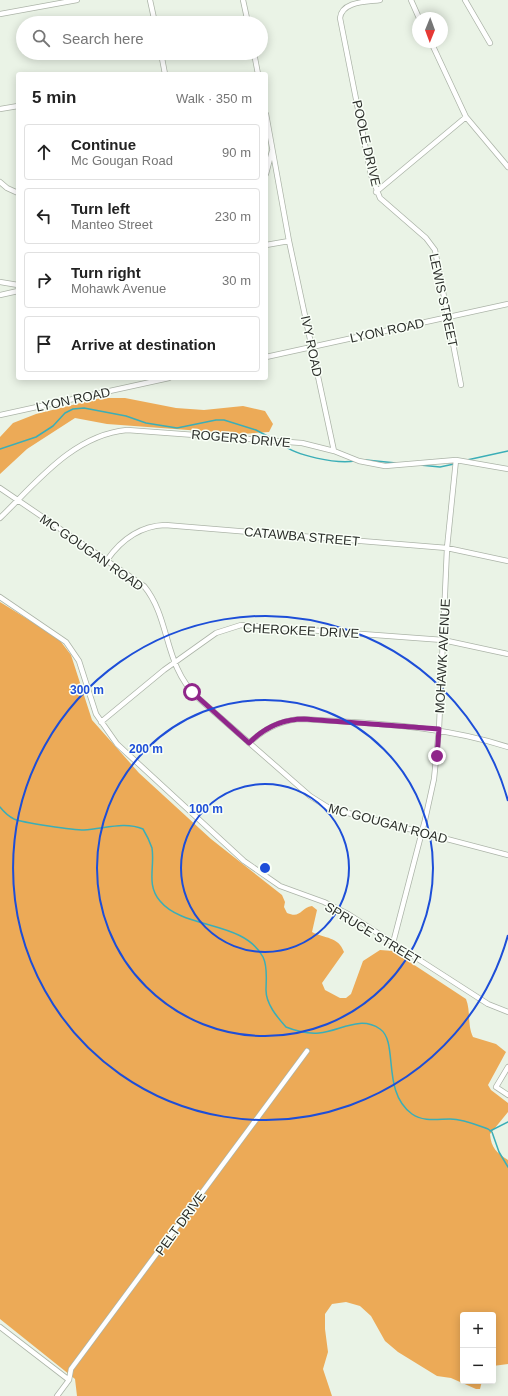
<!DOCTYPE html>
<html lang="en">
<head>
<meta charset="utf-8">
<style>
	:root { --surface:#fff; --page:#f6f6f6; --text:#222; --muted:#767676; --line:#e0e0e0 }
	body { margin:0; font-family:Helvetica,sans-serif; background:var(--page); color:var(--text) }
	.controls { position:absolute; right:12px; bottom:12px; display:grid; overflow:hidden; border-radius:4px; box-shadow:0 2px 10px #0003 }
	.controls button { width:36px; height:36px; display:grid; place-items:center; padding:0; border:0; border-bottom:1px solid var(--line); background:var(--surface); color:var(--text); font:20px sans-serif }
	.compass { position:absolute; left:412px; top:12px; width:36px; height:36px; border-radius:50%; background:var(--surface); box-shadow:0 2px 10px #0003; rotate:181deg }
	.stop { position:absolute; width:12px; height:12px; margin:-9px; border:3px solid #90268a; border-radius:50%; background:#fff }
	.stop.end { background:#90268a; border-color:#fff; box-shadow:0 1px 4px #0008 }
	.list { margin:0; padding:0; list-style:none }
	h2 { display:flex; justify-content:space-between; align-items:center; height:52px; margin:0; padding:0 16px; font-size:17px }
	h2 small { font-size:13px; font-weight:400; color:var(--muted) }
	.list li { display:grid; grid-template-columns:26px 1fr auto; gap:12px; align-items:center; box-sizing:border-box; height:56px; margin:0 8px 8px; padding:0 8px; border:1px solid var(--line); border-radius:4px }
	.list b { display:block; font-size:15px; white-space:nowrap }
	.list p { margin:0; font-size:13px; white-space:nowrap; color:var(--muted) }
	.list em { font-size:13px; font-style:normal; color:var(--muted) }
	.icon { flex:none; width:22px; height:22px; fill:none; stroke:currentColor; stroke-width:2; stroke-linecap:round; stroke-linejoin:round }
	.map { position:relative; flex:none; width:508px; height:1396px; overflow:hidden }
	.search { position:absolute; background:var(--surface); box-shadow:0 2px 10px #0003; left:16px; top:16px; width:252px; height:44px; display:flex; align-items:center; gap:10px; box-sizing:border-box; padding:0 14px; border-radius:22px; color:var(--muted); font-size:15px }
	.panel { position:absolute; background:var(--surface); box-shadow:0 2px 10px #0003; left:16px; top:72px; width:252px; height:308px; border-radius:4px }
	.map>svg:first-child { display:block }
	.forest { fill:#ecaa57 }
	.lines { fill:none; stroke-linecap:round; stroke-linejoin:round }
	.stream { stroke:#3baeb7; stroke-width:1.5 }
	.minor-casing { stroke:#acb4a8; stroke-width:6 }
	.minor { stroke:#fff; stroke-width:4.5 }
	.route { stroke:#90268a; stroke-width:5 }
	.ring { fill:none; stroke:#1d4ed8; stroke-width:2 }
	.labels { text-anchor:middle; stroke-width:3; stroke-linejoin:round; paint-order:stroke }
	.street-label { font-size:13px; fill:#2c2f2b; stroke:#f9fff7 }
	.centre { fill:#1d4ed8; stroke:#f9fff7; stroke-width:2 }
	.ring-label { font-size:12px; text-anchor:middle; font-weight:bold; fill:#1d4ed8; stroke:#f9fff7; stroke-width:3; stroke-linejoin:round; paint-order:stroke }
</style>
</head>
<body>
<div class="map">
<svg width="508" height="1396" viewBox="0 0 508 1396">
	<rect width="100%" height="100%" fill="#eaf3e6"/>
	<path class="forest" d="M 101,398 L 125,398 L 176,408 L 204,410 L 243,406 L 265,411 L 273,424 L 269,432 L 242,434 L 107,424 L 75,418 L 27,449 L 0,474 L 0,437 L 13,423 L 36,414 Z
		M 0,602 L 58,638 L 71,655 L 92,720 L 139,773 L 211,839 L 282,895 L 285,902 L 284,907 L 287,913 C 301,919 300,908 312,906 L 317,910 L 312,932 C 325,939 338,936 344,952 L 322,983 L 325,990 L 340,998 L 346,998 L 351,994 L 363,961 L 380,950 L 393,951 L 466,999 C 471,1012 467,1024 473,1037 L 496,1044 L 506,1052 L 488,1085 L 491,1090 L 508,1103 L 508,1112 L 490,1134 C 491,1148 497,1153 508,1160 L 508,1364 L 493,1366 L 493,1315 L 463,1315 L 463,1381 L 482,1381 L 480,1389 L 476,1389 L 451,1378 L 437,1376 L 398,1352 L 385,1341 L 371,1316 L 360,1306 L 346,1302 L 332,1304 L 325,1314 L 325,1329 L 328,1352 L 323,1369 L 332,1396 L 77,1396 L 75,1379 L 0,1319 Z"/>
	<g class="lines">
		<path class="stream" d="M 282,444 C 296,456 336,464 355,461
			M 0,449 L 36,437 L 53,426 L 65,413 L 73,409 L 84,408 L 126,416 L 146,423 L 177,428 L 216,420 L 224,420 L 256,430 L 273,439
			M 366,460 L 396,463
			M 467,460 L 508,451
			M 420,465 L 440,467 L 454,464
			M 0,807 C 4,812 8,816 14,819 C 23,823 74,830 84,830 C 104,829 124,821 143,829 C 146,834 150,842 152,848 C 155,867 146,885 160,901 C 184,930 243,920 263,957 C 268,967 266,980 266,990 C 266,1004 277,1017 286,1027 C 296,1031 308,1034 319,1033 C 340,1031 360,1015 380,1029 C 399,1042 381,1092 412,1114 C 423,1122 438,1119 450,1119 C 463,1119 477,1125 488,1129 L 492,1132 L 499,1152 L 508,1167
			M 490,1131 L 508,1122"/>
		<defs>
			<path id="minor" d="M 150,0 L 155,23
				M 243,0 L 248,23
				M 380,0 C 367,2 342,1 340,18 L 371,175 L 380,198 L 426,238 L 435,250 L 461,385
				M 411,0 L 419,18
				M 465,0 L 490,43
				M 0,14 L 77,0
				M 431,42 L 466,117 L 508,167
				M 161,53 L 165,74
				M 254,53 L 258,74
				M 0,109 L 18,106
				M 266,114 L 289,241 L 334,451
				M 266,174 L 272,151
				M 0,182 L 7,188 L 18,193
				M 376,192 L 466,117
				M 266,245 L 289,241
				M 0,282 L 18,285
				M 0,295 L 18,291
				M 266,357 L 508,304
				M 0,415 L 169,378
				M 0,488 L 144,586 C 171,619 163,664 197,697 L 310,796 L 329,808 L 508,855
				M 0,518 C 36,483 73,435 127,430 L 302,443 L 334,451 L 359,461 L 385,466 L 456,460 L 508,469
				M 107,560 C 121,540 140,526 165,525 L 447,548 L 508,561
				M 0,597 L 66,642 L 79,661 L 96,714 L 117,744 L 244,861 L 280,886 L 324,902 L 348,914 L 488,1004 L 508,1012
				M 101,722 L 164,670 L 216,633 L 241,625 L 443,640 L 508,654
				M 249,743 C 265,728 282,719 304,719 C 374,724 441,725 508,747
				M 393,943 L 425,820 L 434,779 L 439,729 L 447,548 L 456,460
				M 508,1067 L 496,1087 L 508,1095
				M 0,1327 L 69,1380
				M 57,1396 L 69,1380 L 71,1369 L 307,1051"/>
		</defs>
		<use href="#minor" class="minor-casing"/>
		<use href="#minor" class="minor"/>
	</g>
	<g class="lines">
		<path class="route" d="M 192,692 L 249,743 C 264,728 282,719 304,719 L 439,729 L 437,756"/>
	</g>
	<g class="ring">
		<circle cx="265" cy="868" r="84"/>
		<circle cx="265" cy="868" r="168"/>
		<path d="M508 935A252 252 0 1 1 508 801"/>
	</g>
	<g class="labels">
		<g class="street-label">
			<text transform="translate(367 143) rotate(77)" y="5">POOLE DRIVE</text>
			<text transform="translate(444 300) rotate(78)" y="5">LEWIS STREET</text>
			<text transform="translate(387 330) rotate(-12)" y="5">LYON ROAD</text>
			<text transform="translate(312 346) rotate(78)" y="5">IVY ROAD</text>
			<text transform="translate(73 399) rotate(-12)" y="5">LYON ROAD</text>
			<text transform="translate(241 438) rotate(5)" y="5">ROGERS DRIVE</text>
			<text transform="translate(302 536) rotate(5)" y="5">CATAWBA STREET</text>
			<text transform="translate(92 552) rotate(35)" y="5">MC GOUGAN ROAD</text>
			<text transform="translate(301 630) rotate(3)" y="5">CHEROKEE DRIVE</text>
			<text transform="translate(442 656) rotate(-87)" y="5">MOHAWK AVENUE</text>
			<text transform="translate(388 823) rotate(15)" y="5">MC GOUGAN ROAD</text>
			<text transform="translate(373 933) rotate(31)" y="5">SPRUCE STREET</text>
			<text transform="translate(180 1223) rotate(-54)" y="5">PELT DRIVE</text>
		</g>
	</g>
	<circle cx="265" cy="868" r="6" class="centre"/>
	<g class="ring-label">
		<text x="87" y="694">300 m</text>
		<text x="146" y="753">200 m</text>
		<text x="206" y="813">100 m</text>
	</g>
</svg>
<div class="controls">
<button>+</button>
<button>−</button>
</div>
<svg class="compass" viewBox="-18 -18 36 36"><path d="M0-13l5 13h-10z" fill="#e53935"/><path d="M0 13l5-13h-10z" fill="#767676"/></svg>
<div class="stop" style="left:192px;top:692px"></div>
<div class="stop end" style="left:437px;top:756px"></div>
<div class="search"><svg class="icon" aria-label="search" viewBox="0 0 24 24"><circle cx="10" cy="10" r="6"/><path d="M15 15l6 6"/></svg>Search here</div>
<section class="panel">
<h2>5 min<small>Walk · 350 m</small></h2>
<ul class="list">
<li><svg class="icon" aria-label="ahead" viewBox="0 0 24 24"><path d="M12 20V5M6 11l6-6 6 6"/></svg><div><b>Continue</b><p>Mc Gougan Road</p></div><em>90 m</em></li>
<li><svg class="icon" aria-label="left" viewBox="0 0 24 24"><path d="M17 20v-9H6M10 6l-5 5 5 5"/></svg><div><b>Turn left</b><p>Manteo Street</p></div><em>230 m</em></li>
<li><svg class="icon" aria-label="right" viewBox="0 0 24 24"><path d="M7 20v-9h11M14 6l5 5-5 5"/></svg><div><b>Turn right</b><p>Mohawk Avenue</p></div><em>30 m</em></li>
<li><svg class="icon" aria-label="arrive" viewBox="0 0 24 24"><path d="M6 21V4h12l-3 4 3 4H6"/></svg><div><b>Arrive at destination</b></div></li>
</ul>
</section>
</div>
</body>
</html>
